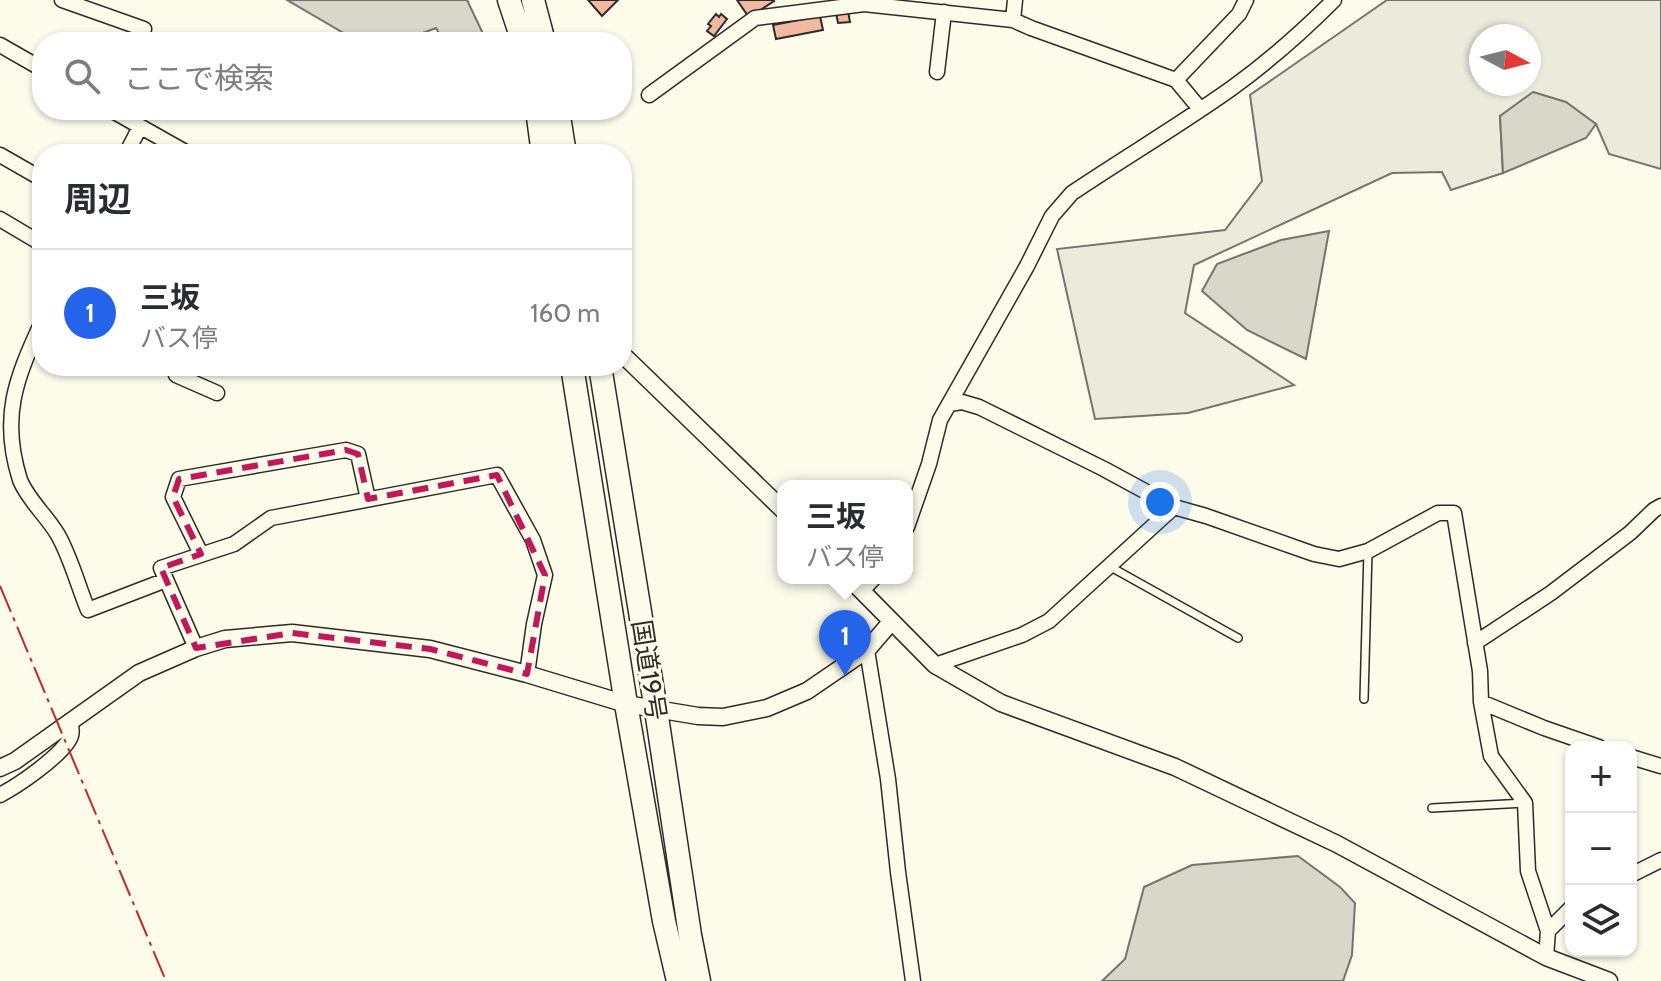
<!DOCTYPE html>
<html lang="ja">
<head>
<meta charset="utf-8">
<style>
	:root { --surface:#fff; --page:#f2f2f3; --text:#2b2b33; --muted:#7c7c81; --line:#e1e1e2; --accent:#2563eb }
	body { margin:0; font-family:Cabin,"Noto Sans JP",sans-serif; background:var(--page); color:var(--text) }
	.controls { position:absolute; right:24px; bottom:24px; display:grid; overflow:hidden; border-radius:16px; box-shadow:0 2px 6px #0004 }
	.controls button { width:72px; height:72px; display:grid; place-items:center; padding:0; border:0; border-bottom:2px solid var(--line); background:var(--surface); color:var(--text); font:40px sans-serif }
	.compass { position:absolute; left:1469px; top:24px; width:72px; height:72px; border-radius:50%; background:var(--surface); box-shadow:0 2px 6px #0004; rotate:97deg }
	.you { position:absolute; left:1160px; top:502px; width:28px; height:28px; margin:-20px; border:6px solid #fff; border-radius:50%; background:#1a73e8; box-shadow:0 0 0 12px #1a73e833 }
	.badge { display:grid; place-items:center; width:52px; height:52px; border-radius:50%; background:var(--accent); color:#fff; font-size:26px; font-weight:700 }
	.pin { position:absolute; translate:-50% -66px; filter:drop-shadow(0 2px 4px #0008) }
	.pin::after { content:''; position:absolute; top:42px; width:28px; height:24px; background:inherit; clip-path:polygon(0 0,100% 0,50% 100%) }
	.popup { position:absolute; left:777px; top:480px; width:136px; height:104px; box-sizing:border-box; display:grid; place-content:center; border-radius:16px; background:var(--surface); filter:drop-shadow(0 2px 6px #0005); font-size:26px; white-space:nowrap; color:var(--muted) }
	.popup b { font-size:30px; color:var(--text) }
	.popup::after { content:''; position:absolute; left:50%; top:100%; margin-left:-16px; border:16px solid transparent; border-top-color:var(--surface) }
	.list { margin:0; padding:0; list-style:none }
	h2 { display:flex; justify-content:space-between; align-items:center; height:104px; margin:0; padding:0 32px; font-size:34px }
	h2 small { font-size:26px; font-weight:400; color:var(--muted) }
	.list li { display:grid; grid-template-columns:52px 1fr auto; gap:24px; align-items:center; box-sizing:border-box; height:128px; padding:0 32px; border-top:2px solid var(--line) }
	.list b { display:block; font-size:30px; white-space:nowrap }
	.list p { margin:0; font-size:26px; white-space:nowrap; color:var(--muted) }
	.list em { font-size:26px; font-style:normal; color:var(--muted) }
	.icon { flex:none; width:44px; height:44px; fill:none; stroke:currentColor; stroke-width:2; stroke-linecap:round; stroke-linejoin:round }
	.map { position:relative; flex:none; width:1661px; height:981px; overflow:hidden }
	.search { position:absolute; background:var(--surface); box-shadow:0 2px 6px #0004; left:32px; top:32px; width:600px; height:88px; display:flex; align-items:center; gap:20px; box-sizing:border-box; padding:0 28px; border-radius:32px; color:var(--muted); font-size:30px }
	.panel { position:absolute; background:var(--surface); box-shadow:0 2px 6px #0004; left:32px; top:144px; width:600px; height:232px; border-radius:32px }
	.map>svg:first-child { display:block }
	.green { fill:#ecebdb; stroke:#74746e; stroke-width:2; fill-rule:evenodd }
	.water { fill:#d8d7c9; stroke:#74746e; stroke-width:2 }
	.building { fill:#f2b8a0; stroke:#2b2b2b; stroke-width:2 }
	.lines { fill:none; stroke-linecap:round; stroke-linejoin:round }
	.service-casing { stroke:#2b2b2b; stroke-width:10 }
	.minor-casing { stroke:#2b2b2b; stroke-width:17 }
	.tertiary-casing { stroke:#2b2b2b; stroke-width:19 }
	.trunk-casing { stroke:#2b2b2b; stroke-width:25 }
	.service { stroke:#fdfbea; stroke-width:7 }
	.minor { stroke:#fdfbea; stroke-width:14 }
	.tertiary { stroke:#fdfbea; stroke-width:16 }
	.trunk { stroke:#fdfbea; stroke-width:22 }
	.power { stroke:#c62828; stroke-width:2; stroke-dasharray:28 6 4 6; stroke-linecap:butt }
	.marked { fill:none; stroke:#c2185b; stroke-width:6; stroke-dasharray:16 10; stroke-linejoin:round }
	.labels { text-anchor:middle; stroke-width:6; stroke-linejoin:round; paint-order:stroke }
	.street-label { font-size:26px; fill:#2b2b2b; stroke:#fdfbea }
</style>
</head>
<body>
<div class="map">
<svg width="1661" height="981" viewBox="0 0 1661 981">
	<rect width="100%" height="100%" fill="#fdfbea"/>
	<path class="green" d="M 1387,0 L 1661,0 L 1661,169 L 1609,154 L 1596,124 L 1500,116 L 1503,173 L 1451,190 L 1442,172 L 1392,173 L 1194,265 L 1185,313 L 1294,385 L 1188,413 L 1095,419 L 1057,249 L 1225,230 L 1262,181 L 1250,95 ZM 1481,36 L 1529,36 L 1529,84 L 1481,84 Z"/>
	<path class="water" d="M 287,0 L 467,0 L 487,42 L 444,42 L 436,28 L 420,34 L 419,42 L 359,42 Z
		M 1533,92 L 1566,102 L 1596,124 L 1586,138 L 1503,173 L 1500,116 Z
		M 1329,231 L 1306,359 L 1247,330 L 1202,291 L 1217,264 L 1281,240 Z
		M 1298,856 L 1340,887 L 1355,903 L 1352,955 L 1343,981 L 1102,981 L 1125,959 L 1144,887 L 1192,865 Z"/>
	<path class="building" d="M 588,0 L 618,0 L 602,16 Z
		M 737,0 L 773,0 L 774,1 L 756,13 L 748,16 Z
		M 848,11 L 850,22 L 838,23 L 836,13 Z
		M 716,14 L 719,17 L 721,14 L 727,19 L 714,36 L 707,31 L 711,26 L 708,24 Z
		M 820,16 L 823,30 L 776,39 L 773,25 Z"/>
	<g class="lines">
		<defs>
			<path id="service" d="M 1109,566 L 1238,638
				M 1364,699 L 1368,551
				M 1432,808 L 1525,803"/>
			<path id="minor" d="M 62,0 L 144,29
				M 863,0 L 864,4 L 1013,20
				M 1015,0 L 1013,20 L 1031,28 L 1176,80 L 1200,109
				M 0,45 L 42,69
				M 937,72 L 944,12
				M 1176,80 L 1239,14 L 1246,0
				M 649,95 L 755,18 L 864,4
				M 111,110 L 189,154
				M 126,154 L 140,127
				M 0,155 L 42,179
				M 0,219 L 42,244
				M 42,322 C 16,378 0,417 20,480 C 28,500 47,516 58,535 C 71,558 78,586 88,610 L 166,580
				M 181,366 L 176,375 L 217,393
				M 949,404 L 962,402 L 979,407 L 1104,469 L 1174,507 L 1206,516 L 1314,554 L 1339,559 L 1368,551 L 1438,513 L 1454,513 L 1480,671 L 1481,702 L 1491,756 L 1525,803 L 1528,871 L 1548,931
				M 907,527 L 929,464 L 940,420 L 1027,266 L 1052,216 L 1072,193 C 1124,158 1180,125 1232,88 C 1268,62 1302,32 1334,0
				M 201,554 L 173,497 L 179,479 L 346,450 L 358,454 L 368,499
				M 862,591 L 874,578
				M 1475,643 L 1551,593 L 1630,533 L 1654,510 L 1661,506
				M 196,648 L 161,568 L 234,544 L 271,518 L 497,475 L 533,540 L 545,575 L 534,624 L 527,674
				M 867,650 L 888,779 L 898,872 L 913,981
				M 935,665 L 1022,635 L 1049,621 L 1174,507
				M 1481,702 L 1544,728 L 1599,747
				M 1631,757 L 1661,766
				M 0,795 C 19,785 58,758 69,740 C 73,734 72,728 70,722
				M 1631,875 L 1661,860
				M 1546,957 L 1548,931 L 1571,908"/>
			<path id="tertiary" d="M 622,354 L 783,510
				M 849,578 L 935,665 L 1001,703 L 1175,767 L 1337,844 L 1546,957 L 1609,981
				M 0,768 L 15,761 L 139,673 L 196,648 L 225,639 L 292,633 L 430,649 L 527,674 L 626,704 L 698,716 L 723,717 L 767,708 L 807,691 L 867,650 L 891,622"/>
			<path id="trunk" d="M 509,0 L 523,42
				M 533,0 L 544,42
				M 537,110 L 543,154
				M 558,110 L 565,154
				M 572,366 L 626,704 L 664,921 L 678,981
				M 600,366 L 656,710 L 690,935 L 699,981"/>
		</defs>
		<use href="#service" class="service-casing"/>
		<use href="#minor" class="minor-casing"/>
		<use href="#tertiary" class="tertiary-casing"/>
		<use href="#trunk" class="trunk-casing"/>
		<use href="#service" class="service"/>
		<use href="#minor" class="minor"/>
		<use href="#tertiary" class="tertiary"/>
		<use href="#trunk" class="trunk"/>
		<path class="power" d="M 0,586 L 166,981"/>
	</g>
	<path class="marked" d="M 346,450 L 358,454 L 368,499 L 497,475 L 545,575 L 527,674 L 430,649 L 292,633 L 196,648 L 161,568 L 201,554 L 173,497 L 179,479 Z"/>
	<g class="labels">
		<g class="street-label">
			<text transform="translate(649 670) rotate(81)" y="9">国道19号</text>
		</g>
	</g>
</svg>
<div class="controls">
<button>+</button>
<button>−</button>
<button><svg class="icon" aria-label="layers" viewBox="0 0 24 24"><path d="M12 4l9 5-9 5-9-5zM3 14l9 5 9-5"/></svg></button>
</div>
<svg class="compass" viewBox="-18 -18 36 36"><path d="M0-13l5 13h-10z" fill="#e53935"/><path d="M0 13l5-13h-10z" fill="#7c7c81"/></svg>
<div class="you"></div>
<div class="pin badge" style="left:845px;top:676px">1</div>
<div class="popup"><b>三坂</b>バス停</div>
<div class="search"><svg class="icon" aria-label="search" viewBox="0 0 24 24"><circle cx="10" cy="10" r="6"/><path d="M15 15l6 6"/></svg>ここで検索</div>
<section class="panel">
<h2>周辺<small></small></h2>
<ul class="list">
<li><span class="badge">1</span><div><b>三坂</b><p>バス停</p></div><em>160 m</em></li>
</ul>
</section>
</div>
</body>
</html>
